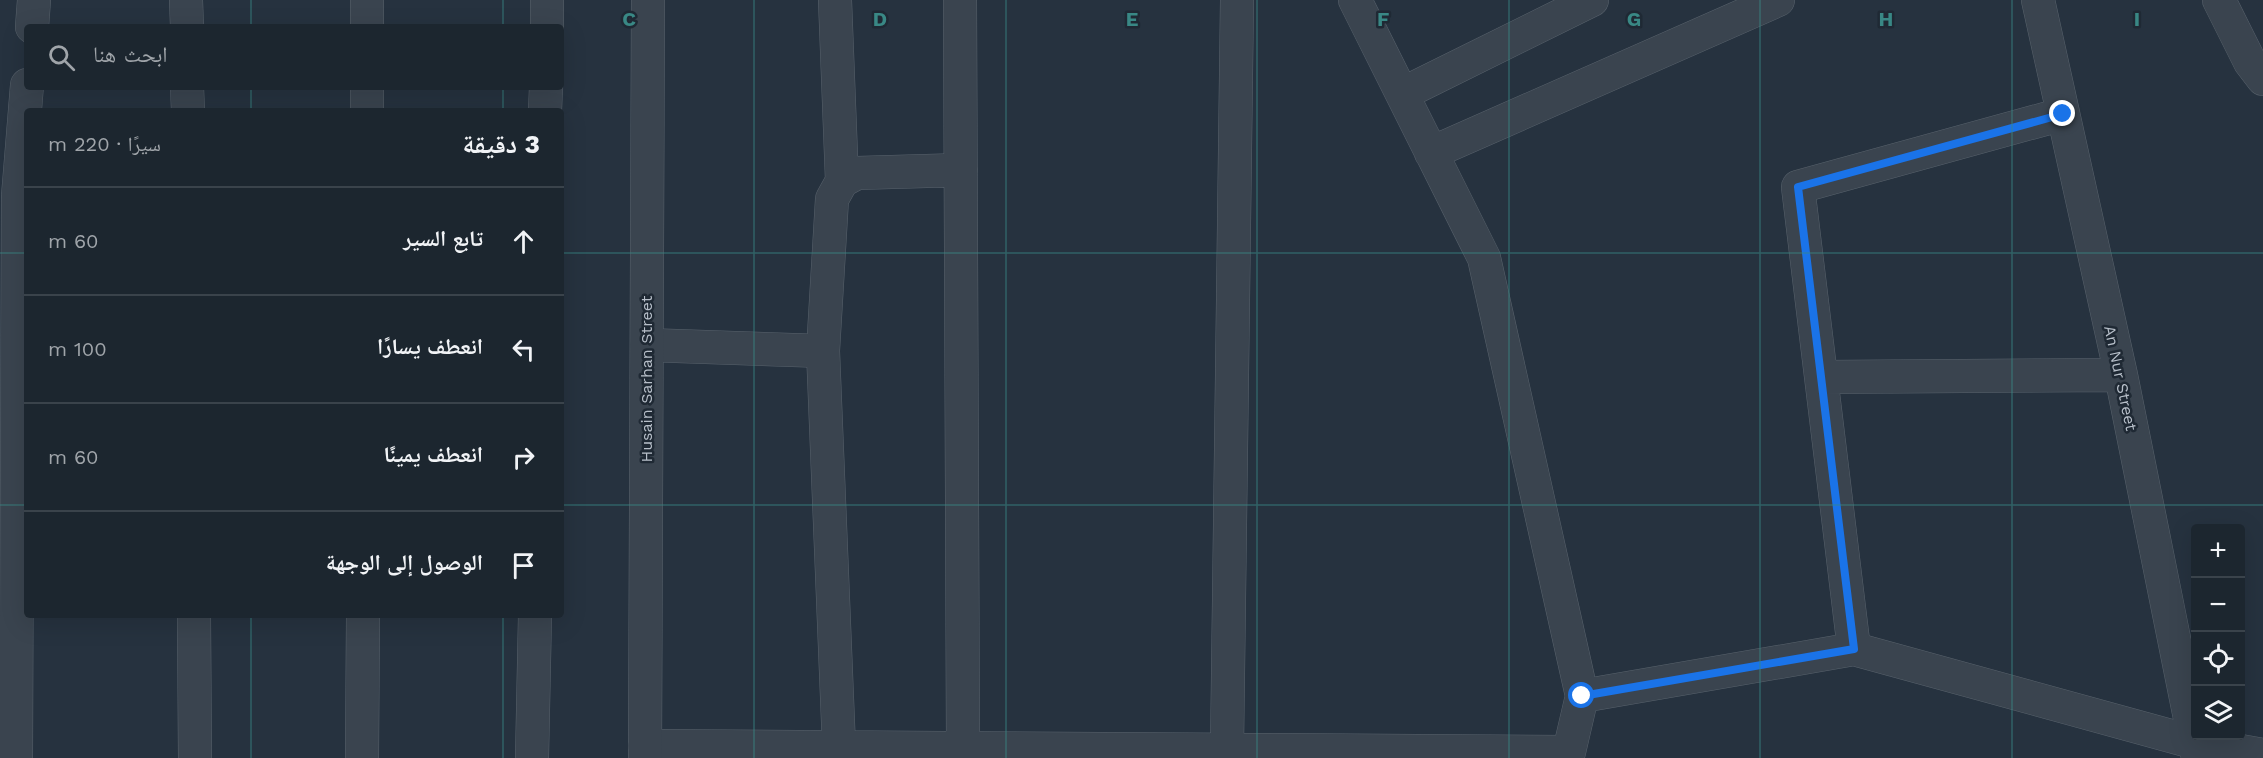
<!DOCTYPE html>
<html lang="ar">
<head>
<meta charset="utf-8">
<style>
	:root { --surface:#1c262f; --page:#252e37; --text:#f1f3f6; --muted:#a0a5aa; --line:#3a434b }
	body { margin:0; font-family:"Work Sans","Noto Naskh Arabic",sans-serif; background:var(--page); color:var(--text); direction:rtl }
	.controls { position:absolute; right:18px; bottom:18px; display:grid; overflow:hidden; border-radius:6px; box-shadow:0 6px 24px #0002 }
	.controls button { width:54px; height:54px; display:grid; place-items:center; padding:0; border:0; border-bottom:2px solid var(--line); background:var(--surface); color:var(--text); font:30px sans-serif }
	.stop { position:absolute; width:18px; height:18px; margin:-14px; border:4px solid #1a73e8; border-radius:50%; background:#fff }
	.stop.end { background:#1a73e8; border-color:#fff; box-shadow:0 2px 6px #0008 }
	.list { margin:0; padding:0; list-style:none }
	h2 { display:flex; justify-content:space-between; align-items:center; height:78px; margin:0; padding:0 24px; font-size:26px }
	h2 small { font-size:20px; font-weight:400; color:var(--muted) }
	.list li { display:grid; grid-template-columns:39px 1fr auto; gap:18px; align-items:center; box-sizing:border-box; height:108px; padding:0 24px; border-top:2px solid var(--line) }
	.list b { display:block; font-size:22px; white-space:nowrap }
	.list em { font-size:20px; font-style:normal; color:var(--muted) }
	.icon { flex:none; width:33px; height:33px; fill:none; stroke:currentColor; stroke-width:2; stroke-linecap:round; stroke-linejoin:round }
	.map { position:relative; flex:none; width:2263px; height:758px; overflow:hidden; direction:ltr }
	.search { position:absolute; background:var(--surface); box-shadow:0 6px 24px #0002; left:24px; top:24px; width:540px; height:66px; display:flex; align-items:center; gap:15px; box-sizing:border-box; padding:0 21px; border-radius:6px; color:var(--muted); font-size:22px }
	.panel { position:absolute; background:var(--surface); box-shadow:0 6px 24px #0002; left:24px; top:108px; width:540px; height:510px; border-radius:6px; direction:rtl }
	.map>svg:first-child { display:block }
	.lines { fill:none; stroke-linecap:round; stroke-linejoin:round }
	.minor-casing { stroke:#58626c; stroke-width:34 }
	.tertiary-casing { stroke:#58626c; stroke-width:34 }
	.minor { stroke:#3a444f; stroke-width:33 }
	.tertiary { stroke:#3a444f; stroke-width:33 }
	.route { stroke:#1a73e8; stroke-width:8 }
	.grid { fill:none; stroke:#398885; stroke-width:1.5; stroke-opacity:0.55 }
	.labels { text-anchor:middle; stroke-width:5; stroke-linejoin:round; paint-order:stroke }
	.street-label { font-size:16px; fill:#b7bfc9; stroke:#1f2934 }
	.grid-label { font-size:20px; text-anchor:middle; font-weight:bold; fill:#398885; stroke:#1f2934; stroke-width:5; stroke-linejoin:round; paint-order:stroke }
</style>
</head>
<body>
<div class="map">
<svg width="2263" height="758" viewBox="0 0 2263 758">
	<rect width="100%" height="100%" fill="#26323f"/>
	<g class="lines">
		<defs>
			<path id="minor" d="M 186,0 L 187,27
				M 835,0 L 842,181
				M 960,0 L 963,747
				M 2038,0 L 2121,375 L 2198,758
				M 2219,0 L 2250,62 L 2263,79
				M 32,27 L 34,0
				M 367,27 L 367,0
				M 187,87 L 188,111
				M 1402,94 L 1592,0
				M 367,111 L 367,87
				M 1431,153 L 1778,0
				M 647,345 L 823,351
				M 1821,377 L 2121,375
				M 194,615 L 195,758
				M 1854,649 L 1798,187 L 2063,114
				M 1582,696 L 1854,649 L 2196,743 L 2263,755
				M 645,746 L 1569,752 L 1582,696 L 1484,258 L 1355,0
				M 839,747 L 823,351 L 832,199 L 842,181 L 857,173 L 961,170
				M 1227,749 L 1237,0
				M 16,758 L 18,196 L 27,85
				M 362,758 L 363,615"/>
			<path id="tertiary" d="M 547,27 L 547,0
				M 545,111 L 546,87
				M 532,758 L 535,615
				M 645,758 L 648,0"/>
		</defs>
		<use href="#minor" class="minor-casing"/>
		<use href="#tertiary" class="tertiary-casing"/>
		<use href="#minor" class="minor"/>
		<use href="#tertiary" class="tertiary"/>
	</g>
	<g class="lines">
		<path class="route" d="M 1582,696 L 1854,649 L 1798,187 L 2063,114"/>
	</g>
	<path class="grid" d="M 251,0 L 251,27M 503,0 L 503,27M 754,0 L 754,758M 1006,0 L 1006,758M 1257,0 L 1257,758M 1509,0 L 1509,758M 1760,0 L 1760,758M 2012,0 L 2012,758M 251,87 L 251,111M 503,87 L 503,111M 0,253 L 27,253M 561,253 L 2263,253M 0,505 L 27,505M 561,505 L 2263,505M 251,615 L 251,758M 503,615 L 503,758"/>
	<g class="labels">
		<g class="street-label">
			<text transform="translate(2121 378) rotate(78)" y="6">An Nur Street</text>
			<text transform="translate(646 379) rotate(-90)" y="6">Husain Sarhan Street</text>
		</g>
	</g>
	<g class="grid-label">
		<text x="629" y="26">C</text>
		<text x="880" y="26">D</text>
		<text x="1132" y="26">E</text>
		<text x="1383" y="26">F</text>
		<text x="1634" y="26">G</text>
		<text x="1886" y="26">H</text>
		<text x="2137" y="26">I</text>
	</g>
</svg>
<div class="controls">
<button>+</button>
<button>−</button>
<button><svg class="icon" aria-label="locate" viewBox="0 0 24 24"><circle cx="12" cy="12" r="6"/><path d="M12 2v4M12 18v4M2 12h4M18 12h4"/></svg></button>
<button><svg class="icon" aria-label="layers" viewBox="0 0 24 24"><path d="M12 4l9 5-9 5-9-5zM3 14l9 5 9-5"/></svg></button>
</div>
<div class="stop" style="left:1582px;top:696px"></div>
<div class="stop end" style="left:2063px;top:114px"></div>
<div class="search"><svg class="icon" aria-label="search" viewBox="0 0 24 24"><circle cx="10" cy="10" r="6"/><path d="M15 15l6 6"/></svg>ابحث هنا</div>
<section class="panel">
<h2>3 دقيقة<small>سيرًا · 220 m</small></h2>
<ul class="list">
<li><svg class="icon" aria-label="ahead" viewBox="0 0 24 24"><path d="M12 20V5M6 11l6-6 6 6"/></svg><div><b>تابع السير</b></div><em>60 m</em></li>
<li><svg class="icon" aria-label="left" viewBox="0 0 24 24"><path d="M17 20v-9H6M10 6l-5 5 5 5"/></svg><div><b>انعطف يسارًا</b></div><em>100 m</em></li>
<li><svg class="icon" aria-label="right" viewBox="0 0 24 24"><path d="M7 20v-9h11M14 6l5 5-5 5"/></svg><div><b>انعطف يمينًا</b></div><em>60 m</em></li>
<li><svg class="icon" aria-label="arrive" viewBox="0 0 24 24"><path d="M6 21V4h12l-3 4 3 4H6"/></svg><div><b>الوصول إلى الوجهة</b></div></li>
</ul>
</section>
</div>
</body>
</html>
